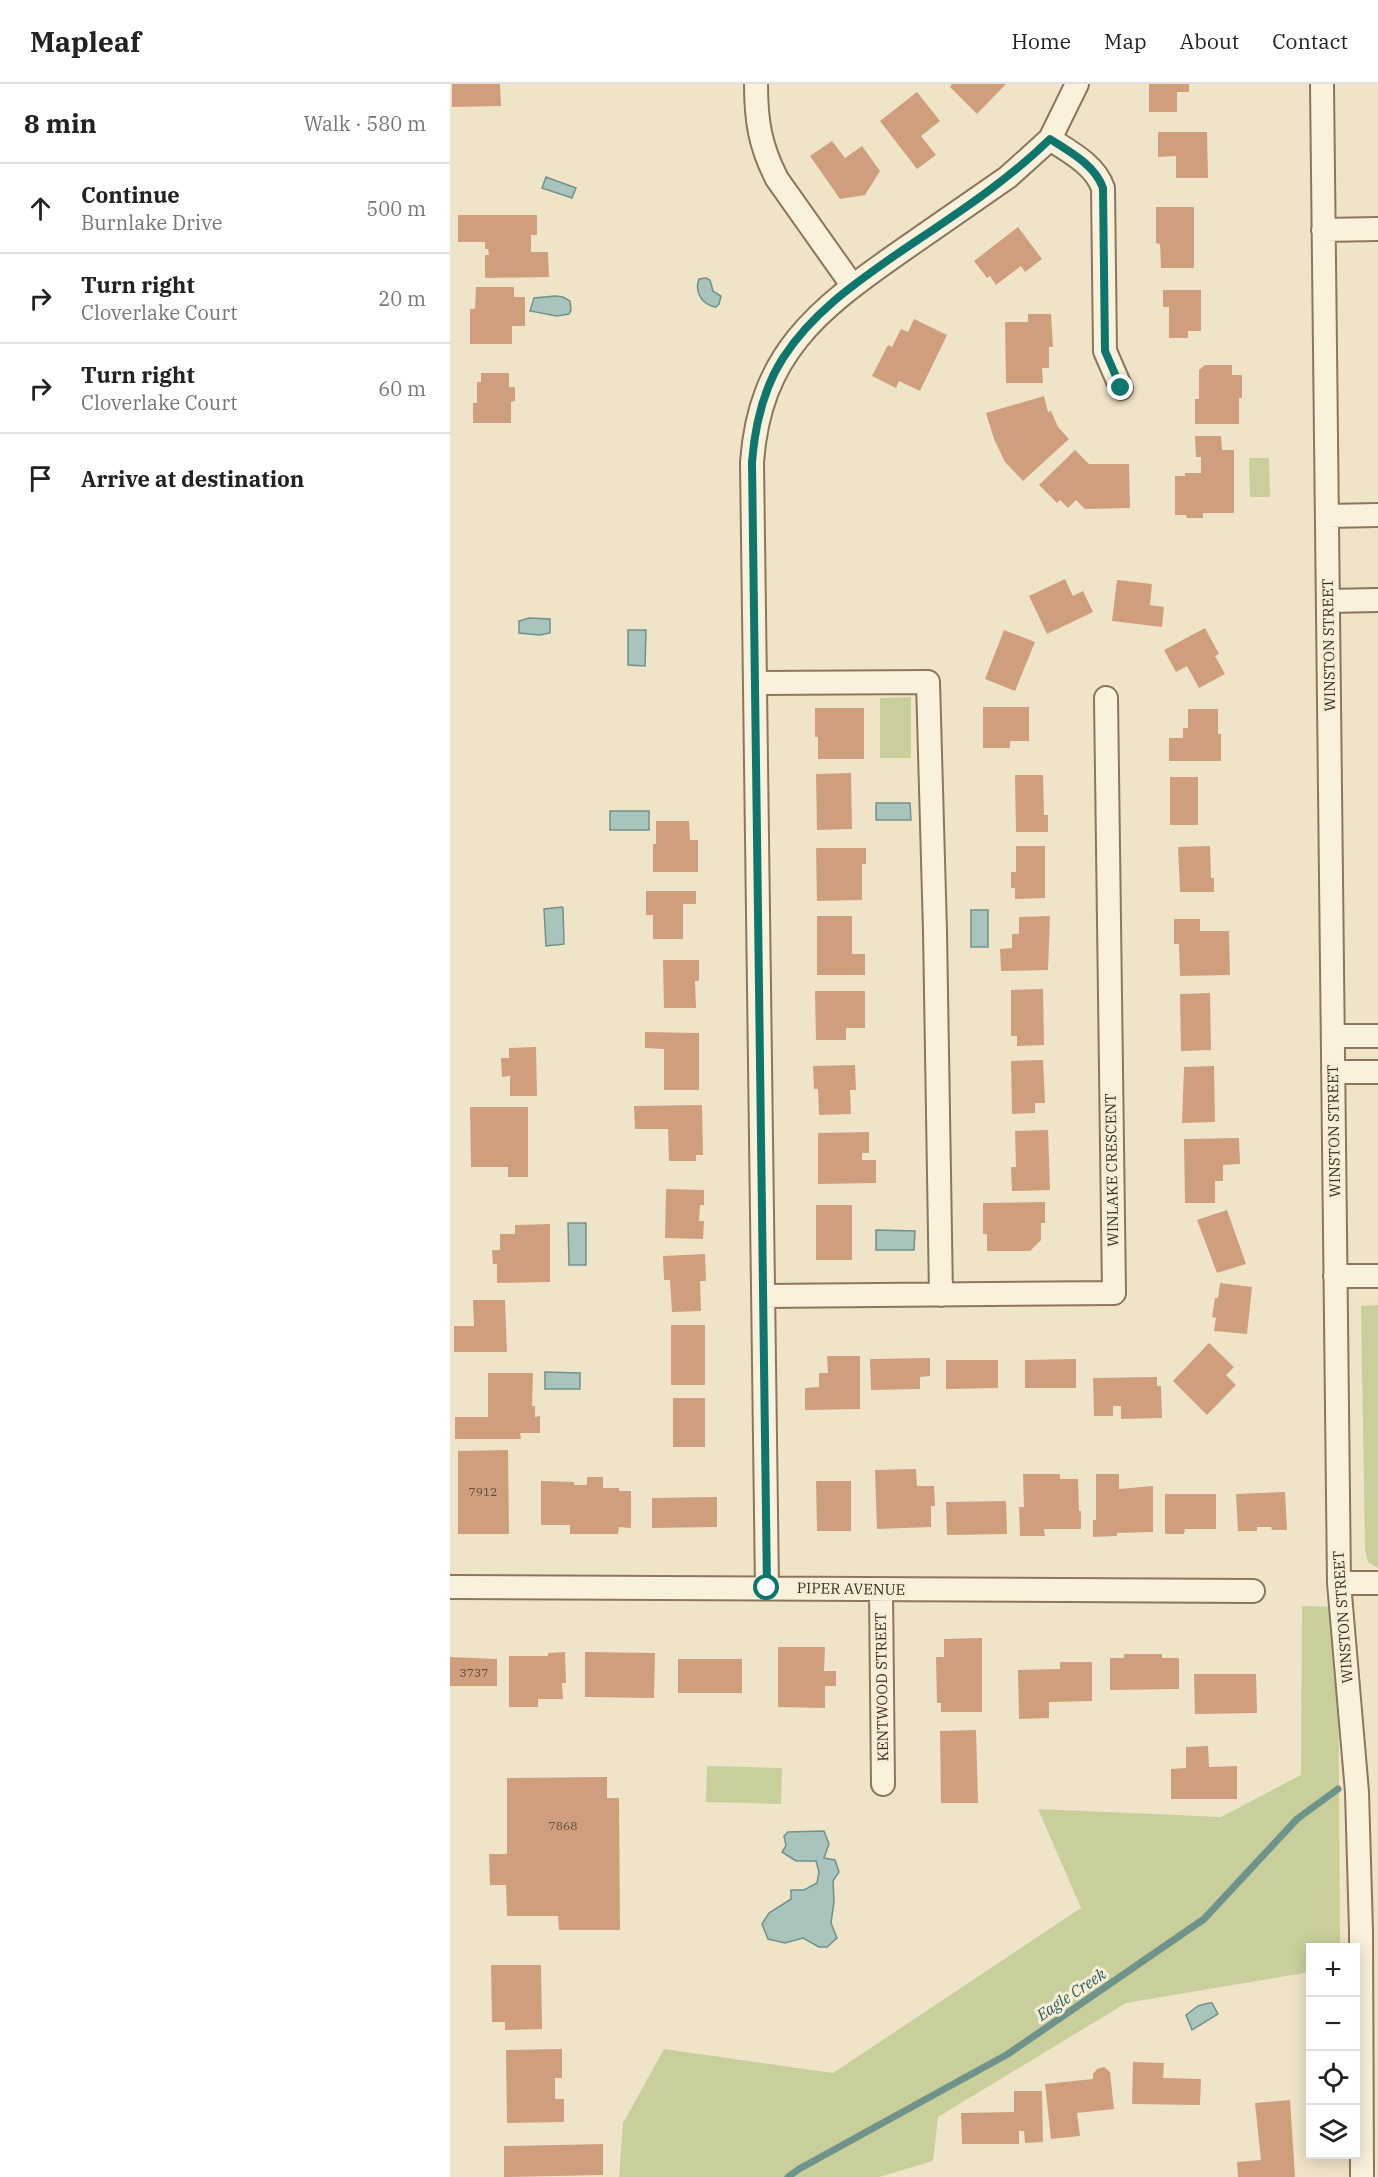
<!DOCTYPE html>
<html lang="en">
<head>
<meta charset="utf-8">
<style>
	:root { --surface:#fff; --page:#f2f2f2; --text:#222; --muted:#767676; --line:#e0e0e0 }
	body { margin:0; font-family:"IBM Plex Serif",serif; background:var(--page); color:var(--text) }
	.controls { position:absolute; right:18px; bottom:18px; display:grid; overflow:hidden; border-radius:0px; box-shadow:0 3px 15px #0003 }
	.controls button { width:54px; height:54px; display:grid; place-items:center; padding:0; border:0; border-bottom:2px solid var(--line); background:var(--surface); color:var(--text); font:30px sans-serif }
	.stop { position:absolute; width:18px; height:18px; margin:-14px; border:4px solid #0f766e; border-radius:50%; background:#fff }
	.stop.end { background:#0f766e; border-color:#fff; box-shadow:0 2px 6px #0008 }
	.list { margin:0; padding:0; list-style:none }
	h2 { display:flex; justify-content:space-between; align-items:center; height:78px; margin:0; padding:0 24px; font-size:26px }
	h2 small { font-size:20px; font-weight:400; color:var(--muted) }
	.list li { display:grid; grid-template-columns:39px 1fr auto; gap:18px; align-items:center; box-sizing:border-box; height:90px; padding:0 24px; border-top:2px solid var(--line) }
	.list b { display:block; font-size:22px; white-space:nowrap }
	.list p { margin:0; font-size:20px; white-space:nowrap; color:var(--muted) }
	.list em { font-size:20px; font-style:normal; color:var(--muted) }
	.icon { flex:none; width:33px; height:33px; fill:none; stroke:currentColor; stroke-width:2; stroke-linecap:round; stroke-linejoin:round }
	.map { position:relative; flex:none; width:928px; height:2093px; overflow:hidden }
	header { display:flex; align-items:center; gap:36px; box-sizing:border-box; height:84px; padding:0 30px; background:var(--surface); border-bottom:2px solid var(--line) }
	header strong { font-size:28px }
	nav { display:flex; gap:33px; margin-inline-start:auto; font-size:21px }
	main { display:flex }
	aside { flex:1; background:var(--surface) }
	.map>svg:first-child { display:block }
	.green { fill:#c9cf9b }
	.water { fill:#a9c4bc; stroke:#6f938a; stroke-width:1.5 }
	.lines { fill:none; stroke-linecap:round; stroke-linejoin:round }
	.stream { stroke:#6f938a; stroke-width:7 }
	.building { fill:#cf9f7d }
	.minor-casing { stroke:#8d765c; stroke-width:26 }
	.minor { stroke:#faf1dc; stroke-width:22 }
	.route { stroke:#0f766e; stroke-width:8 }
	.labels { text-anchor:middle; stroke-width:6; stroke-linejoin:round; paint-order:stroke }
	.number-label { font-size:12px; fill:#624a37 }
	.street-label { font-size:15px; fill:#3d2e20; stroke:#f7eed8 }
	.water-label { font-size:16px; font-style:italic; fill:#2f5d5a; stroke:#f7eed8 }
</style>
</head>
<body>
<header>
<strong>Mapleaf</strong>
<nav><a>Home</a><a>Map</a><a>About</a><a>Contact</a></nav>
</header>
<main>
<aside>
<h2>8 min<small>Walk · 580 m</small></h2>
<ul class="list">
<li><svg class="icon" aria-label="ahead" viewBox="0 0 24 24"><path d="M12 20V5M6 11l6-6 6 6"/></svg><div><b>Continue</b><p>Burnlake Drive</p></div><em>500 m</em></li>
<li><svg class="icon" aria-label="right" viewBox="0 0 24 24"><path d="M7 20v-9h11M14 6l5 5-5 5"/></svg><div><b>Turn right</b><p>Cloverlake Court</p></div><em>20 m</em></li>
<li><svg class="icon" aria-label="right" viewBox="0 0 24 24"><path d="M7 20v-9h11M14 6l5 5-5 5"/></svg><div><b>Turn right</b><p>Cloverlake Court</p></div><em>60 m</em></li>
<li><svg class="icon" aria-label="arrive" viewBox="0 0 24 24"><path d="M6 21V4h12l-3 4 3 4H6"/></svg><div><b>Arrive at destination</b></div></li>
</ul>
</aside>
<div class="map">
<svg width="928" height="2093" viewBox="0 0 928 2093">
	<rect width="100%" height="100%" fill="#f0e4c8"/>
	<path class="green" d="M 799,374 L 819,374 L 820,413 L 800,413 Z
		M 461,613 L 461,674 L 430,674 L 430,614 Z
		M 928,1221 L 928,1484 L 918,1478 L 915,1466 L 911,1222 Z
		M 852,1522 L 888,1523 L 890,1863 L 860,1864 L 860,1888 L 676,1919 L 488,2033 L 483,2077 L 429,2093 L 169,2093 L 173,2039 L 214,1965 L 383,1989 L 631,1824 L 588,1725 L 771,1733 L 851,1691 Z
		M 257,1682 L 332,1684 L 331,1720 L 256,1718 Z"/>
	<path class="water" d="M 96,93 L 126,104 L 122,114 L 92,104 Z
		M 256,194 L 260,196 L 263,207 L 271,212 L 269,220 L 266,223 C 252,221 244,208 249,195 Z
		M 105,212 L 113,213 L 120,217 L 121,226 L 119,230 L 107,232 L 80,227 L 84,214 Z
		M 79,534 L 100,535 L 100,549 L 90,551 L 69,549 L 69,537 Z
		M 178,546 L 196,546 L 195,582 L 178,581 Z
		M 426,719 L 460,719 L 461,736 L 426,736 Z
		M 160,727 L 199,727 L 199,746 L 160,746 Z
		M 112,823 L 113,824 L 114,860 L 96,862 L 94,825 Z
		M 521,826 L 538,826 L 538,863 L 521,863 Z
		M 118,1139 L 136,1139 L 136,1181 L 119,1181 Z
		M 426,1146 L 465,1147 L 464,1166 L 426,1166 Z
		M 95,1288 L 130,1289 L 130,1305 L 95,1305 Z
		M 374,1747 L 379,1760 L 374,1774 L 385,1776 L 389,1788 L 383,1797 L 384,1818 L 381,1839 L 387,1854 L 377,1863 L 369,1863 L 353,1854 L 335,1859 L 318,1855 L 312,1840 L 319,1829 L 341,1815 L 341,1806 L 354,1806 L 367,1799 L 369,1788 L 366,1777 L 346,1777 L 332,1768 L 336,1762 L 334,1752 L 338,1748 Z
		M 759,1919 L 762,1919 L 768,1930 L 742,1946 L 736,1931 L 748,1922 Z"/>
	<g class="lines">
		<path class="stream" d="M 338,2093 L 349,2085 L 558,1970 L 754,1835 L 847,1735 L 888,1705"/>
	</g>
	<path class="building" d="M 2,0 L 50,0 L 51,22 L 2,23 Z
		M 502,0 L 556,0 L 527,30 L 500,3 Z
		M 699,0 L 739,0 L 739,8 L 727,8 L 727,28 L 699,28 Z
		M 467,8 L 490,37 L 471,52 L 486,71 L 467,85 L 430,37 Z
		M 708,48 L 757,48 L 758,94 L 726,94 L 726,72 L 708,73 Z
		M 382,57 L 395,74 L 412,62 L 430,87 L 415,111 L 390,115 L 360,72 Z
		M 706,123 L 744,123 L 744,184 L 711,184 L 710,160 L 706,159 Z
		M 8,131 L 87,131 L 87,151 L 81,151 L 81,168 L 98,168 L 99,193 L 35,194 L 35,171 L 39,171 L 38,165 L 35,165 L 35,158 L 8,158 Z
		M 568,143 L 592,175 L 575,188 L 571,182 L 546,201 L 540,192 L 537,194 L 524,177 Z
		M 26,203 L 64,203 L 64,213 L 75,213 L 75,242 L 62,242 L 62,260 L 20,260 L 20,225 L 25,225 Z
		M 713,206 L 751,206 L 751,247 L 738,247 L 738,254 L 719,254 L 719,223 L 713,223 Z
		M 578,230 L 601,230 L 603,263 L 599,263 L 599,284 L 592,284 L 593,299 L 556,299 L 555,238 L 578,238 Z
		M 464,235 L 497,251 L 470,307 L 449,297 L 446,304 L 422,292 L 438,261 L 442,263 L 451,245 L 458,248 Z
		M 755,281 L 782,281 L 782,291 L 792,291 L 792,314 L 789,314 L 789,340 L 745,340 L 745,315 L 749,315 L 749,286 Z
		M 31,289 L 59,289 L 59,303 L 65,303 L 65,317 L 61,318 L 61,339 L 23,339 L 23,319 L 27,319 L 27,298 L 31,298 Z
		M 594,312 L 598,328 L 601,327 L 608,343 L 619,355 L 573,397 L 555,378 L 544,355 L 536,329 Z
		M 745,352 L 771,352 L 772,366 L 784,366 L 784,429 L 753,429 L 753,434 L 737,434 L 736,431 L 725,431 L 725,392 L 735,392 L 735,389 L 751,389 L 751,373 L 746,373 Z
		M 625,366 L 639,380 L 679,380 L 680,424 L 635,425 L 626,416 L 618,424 L 610,416 L 607,419 L 589,401 Z
		M 615,495 L 623,512 L 633,507 L 643,528 L 597,550 L 579,512 Z
		M 667,496 L 702,500 L 700,521 L 714,523 L 712,543 L 662,537 Z
		M 755,544 L 769,570 L 765,572 L 775,590 L 749,604 L 737,582 L 726,588 L 714,566 Z
		M 554,546 L 585,558 L 565,607 L 535,595 Z
		M 533,623 L 579,623 L 579,657 L 560,657 L 560,664 L 533,664 Z
		M 365,624 L 414,624 L 414,675 L 368,675 L 368,653 L 365,653 Z
		M 738,625 L 768,625 L 768,650 L 771,650 L 771,677 L 719,677 L 719,654 L 733,654 L 733,644 L 738,644 Z
		M 401,689 L 402,745 L 367,746 L 366,690 Z
		M 565,691 L 593,691 L 594,731 L 598,731 L 598,748 L 566,748 Z
		M 720,693 L 748,693 L 748,741 L 720,741 Z
		M 206,737 L 239,737 L 240,756 L 248,756 L 248,788 L 203,788 L 203,760 L 206,760 Z
		M 566,762 L 595,762 L 595,814 L 565,815 L 565,804 L 561,804 L 561,788 L 566,788 Z
		M 760,762 L 761,794 L 764,794 L 764,808 L 730,808 L 728,763 Z
		M 366,764 L 416,764 L 416,780 L 412,780 L 412,816 L 367,817 Z
		M 196,807 L 246,807 L 246,820 L 233,820 L 233,855 L 203,855 L 203,831 L 196,831 Z
		M 367,832 L 402,832 L 402,870 L 415,870 L 415,891 L 367,891 Z
		M 600,832 L 598,886 L 551,887 L 550,865 L 562,864 L 562,850 L 569,850 L 569,833 Z
		M 724,835 L 750,835 L 750,847 L 779,847 L 780,891 L 730,892 L 729,860 L 724,860 Z
		M 213,876 L 249,876 L 249,897 L 245,897 L 246,924 L 214,924 Z
		M 593,905 L 594,961 L 567,962 L 567,952 L 561,952 L 561,906 Z
		M 365,907 L 415,907 L 415,944 L 396,944 L 396,956 L 366,956 Z
		M 760,909 L 761,966 L 731,967 L 730,910 Z
		M 195,948 L 249,949 L 249,1006 L 214,1006 L 214,965 L 195,964 Z
		M 86,963 L 87,1012 L 60,1012 L 60,992 L 52,993 L 51,974 L 59,974 L 59,964 Z
		M 593,976 L 595,1019 L 585,1019 L 585,1029 L 562,1030 L 561,977 Z
		M 405,981 L 406,1006 L 400,1006 L 401,1030 L 369,1031 L 368,1005 L 364,1005 L 363,982 Z
		M 764,982 L 765,1038 L 732,1039 L 734,983 Z
		M 252,1021 L 253,1071 L 246,1071 L 246,1077 L 219,1077 L 218,1045 L 185,1045 L 184,1022 Z
		M 20,1023 L 78,1023 L 78,1093 L 58,1093 L 58,1083 L 21,1083 Z
		M 598,1046 L 600,1106 L 562,1107 L 561,1083 L 566,1083 L 565,1047 Z
		M 419,1048 L 419,1069 L 412,1069 L 412,1076 L 426,1076 L 426,1099 L 368,1100 L 368,1049 Z
		M 789,1054 L 790,1080 L 773,1081 L 773,1097 L 765,1097 L 765,1119 L 735,1119 L 734,1055 Z
		M 216,1105 L 254,1106 L 254,1121 L 250,1121 L 249,1137 L 254,1137 L 253,1155 L 215,1154 Z
		M 595,1118 L 595,1139 L 591,1139 L 591,1156 L 580,1167 L 537,1167 L 537,1150 L 533,1150 L 533,1119 Z
		M 366,1121 L 402,1121 L 402,1176 L 366,1176 Z
		M 777,1126 L 796,1180 L 767,1189 L 747,1136 Z
		M 100,1140 L 100,1198 L 47,1199 L 47,1180 L 43,1180 L 42,1166 L 50,1166 L 50,1150 L 65,1150 L 65,1141 Z
		M 255,1170 L 256,1197 L 250,1197 L 251,1227 L 222,1228 L 220,1196 L 214,1196 L 213,1172 Z
		M 770,1199 L 802,1203 L 797,1250 L 764,1247 L 766,1234 L 762,1233 L 765,1214 L 768,1214 Z
		M 23,1216 L 55,1216 L 57,1268 L 4,1268 L 4,1242 L 24,1242 Z
		M 221,1241 L 255,1241 L 255,1301 L 221,1301 Z
		M 759,1259 L 784,1283 L 776,1291 L 786,1301 L 757,1331 L 723,1297 Z
		M 377,1272 L 410,1272 L 410,1325 L 355,1326 L 355,1304 L 369,1303 L 369,1289 L 378,1289 Z
		M 480,1274 L 480,1292 L 470,1293 L 470,1305 L 421,1306 L 420,1275 Z
		M 626,1275 L 626,1304 L 575,1304 L 575,1276 Z
		M 496,1276 L 548,1276 L 548,1304 L 496,1305 Z
		M 38,1289 L 83,1289 L 82,1322 L 85,1322 L 85,1333 L 90,1332 L 90,1349 L 70,1349 L 71,1355 L 5,1355 L 5,1333 L 38,1333 Z
		M 707,1293 L 707,1302 L 711,1302 L 712,1334 L 671,1335 L 671,1322 L 663,1322 L 663,1332 L 644,1332 L 643,1294 Z
		M 223,1314 L 255,1314 L 255,1363 L 223,1363 Z
		M 58,1366 L 59,1450 L 8,1450 L 8,1367 Z
		M 466,1385 L 467,1402 L 484,1402 L 485,1422 L 481,1422 L 481,1443 L 427,1445 L 425,1386 Z
		M 573,1390 L 610,1390 L 610,1395 L 628,1395 L 629,1427 L 631,1427 L 631,1445 L 594,1445 L 595,1452 L 570,1452 L 569,1423 L 574,1423 Z
		M 646,1390 L 669,1390 L 669,1405 L 703,1402 L 703,1448 L 667,1449 L 667,1452 L 643,1453 L 643,1436 L 646,1436 Z
		M 137,1393 L 153,1393 L 153,1404 L 169,1404 L 169,1407 L 181,1407 L 181,1444 L 169,1443 L 168,1450 L 120,1450 L 120,1441 L 91,1441 L 91,1397 L 124,1398 L 124,1401 L 137,1401 Z
		M 366,1397 L 401,1397 L 401,1447 L 367,1447 Z
		M 835,1408 L 837,1446 L 822,1446 L 821,1443 L 807,1443 L 807,1447 L 788,1447 L 786,1410 Z
		M 715,1410 L 766,1410 L 766,1445 L 735,1445 L 734,1450 L 715,1450 Z
		M 267,1413 L 267,1443 L 202,1444 L 202,1414 Z
		M 556,1417 L 557,1450 L 497,1451 L 496,1418 Z
		M 532,1554 L 532,1628 L 491,1628 L 491,1619 L 487,1619 L 486,1573 L 494,1573 L 494,1555 Z
		M 328,1563 L 375,1563 L 374,1587 L 386,1587 L 386,1602 L 375,1602 L 375,1624 L 328,1623 Z
		M 115,1568 L 116,1599 L 112,1599 L 113,1615 L 88,1615 L 88,1623 L 59,1623 L 59,1572 L 98,1572 L 98,1569 Z
		M 135,1568 L 205,1569 L 204,1614 L 135,1613 Z
		M 674,1570 L 712,1570 L 712,1574 L 729,1574 L 729,1605 L 660,1606 L 660,1574 L 674,1574 Z
		M 0,1573 L 47,1575 L 47,1602 L 0,1602 Z
		M 228,1575 L 292,1575 L 292,1609 L 228,1609 Z
		M 610,1578 L 642,1578 L 642,1617 L 599,1618 L 599,1634 L 569,1635 L 568,1586 L 610,1585 Z
		M 744,1590 L 806,1590 L 807,1629 L 745,1630 Z
		M 526,1646 L 528,1719 L 491,1719 L 490,1647 Z
		M 758,1662 L 759,1683 L 787,1682 L 787,1715 L 721,1715 L 721,1685 L 736,1684 L 736,1663 Z
		M 157,1693 L 157,1714 L 169,1714 L 170,1846 L 109,1846 L 108,1832 L 57,1832 L 56,1801 L 40,1801 L 39,1770 L 57,1770 L 57,1694 Z
		M 41,1881 L 91,1881 L 92,1945 L 55,1946 L 55,1938 L 42,1938 Z
		M 112,1965 L 112,1994 L 105,1994 L 105,2015 L 114,2015 L 114,2038 L 57,2039 L 56,1966 Z
		M 683,1978 L 714,1979 L 713,1994 L 751,1995 L 750,2021 L 682,2020 Z
		M 654,1983 L 660,1988 L 664,2025 L 627,2029 L 630,2052 L 601,2055 L 595,2000 L 643,1995 L 643,1990 L 647,1985 Z
		M 564,2007 L 592,2007 L 593,2058 L 575,2059 L 574,2047 L 569,2047 L 569,2060 L 512,2060 L 511,2029 L 564,2028 Z
		M 840,2016 L 845,2093 L 788,2093 L 787,2078 L 811,2076 L 805,2019 Z
		M 153,2060 L 153,2091 L 54,2093 L 54,2062 Z"/>
	<g class="lines">
		<defs>
			<path id="minor" d="M 306,0 C 306,37 310,62 327,95 L 402,201
				M 872,0 L 889,1499 L 907,1708 L 911,1847 L 912,2093
				M 600,55 C 620,68 645,81 653,104 L 655,267 L 671,304
				M 873,146 L 928,145
				M 877,432 L 928,431
				M 878,517 L 928,516
				M 306,599 L 478,598 L 485,847 L 491,1211
				M 883,952 L 928,952
				M 883,988 L 928,988
				M 885,1192 L 928,1192
				M 314,1212 L 664,1209 L 656,614
				M 889,1499 L 928,1499
				M 0,1503 L 803,1507
				M 317,1504 L 302,378 C 310,270 367,226 450,168 C 486,143 522,118 558,93 L 600,55 L 627,0
				M 431,1506 L 433,1700"/>
		</defs>
		<use href="#minor" class="minor-casing"/>
		<use href="#minor" class="minor"/>
	</g>
	<g class="lines">
		<path class="route" d="M 317,1504 L 302,378 C 305,341 313,305 333,274 C 362,229 404,200 447,170 C 500,134 554,100 600,55 C 620,68 645,81 653,104 L 655,267 L 671,304"/>
	</g>
	<g class="labels">
		<g class="number-label">
			<text x="33" y="1412">7912</text>
			<text x="24" y="1593">3737</text>
			<text x="113" y="1746">7868</text>
		</g>
		<g class="street-label">
			<text transform="translate(879 561) rotate(-91)" y="5">WINSTON STREET</text>
			<text transform="translate(884 1047) rotate(-91)" y="5">WINSTON STREET</text>
			<text transform="translate(662 1086) rotate(-91)" y="5">WINLAKE CRESCENT</text>
			<text transform="translate(401 1505) rotate(1)" y="5">PIPER AVENUE</text>
			<text transform="translate(893 1533) rotate(-94)" y="5">WINSTON STREET</text>
			<text transform="translate(432 1603) rotate(-91)" y="5">KENTWOOD STREET</text>
		</g>
		<g class="water-label">
			<text transform="translate(621 1910) rotate(-34)" y="6">Eagle Creek</text>
		</g>
	</g>
</svg>
<div class="controls">
<button>+</button>
<button>−</button>
<button><svg class="icon" aria-label="locate" viewBox="0 0 24 24"><circle cx="12" cy="12" r="6"/><path d="M12 2v4M12 18v4M2 12h4M18 12h4"/></svg></button>
<button><svg class="icon" aria-label="layers" viewBox="0 0 24 24"><path d="M12 4l9 5-9 5-9-5zM3 14l9 5 9-5"/></svg></button>
</div>
<div class="stop" style="left:317px;top:1504px"></div>
<div class="stop end" style="left:671px;top:304px"></div>
</div>
</main>
</body>
</html>
